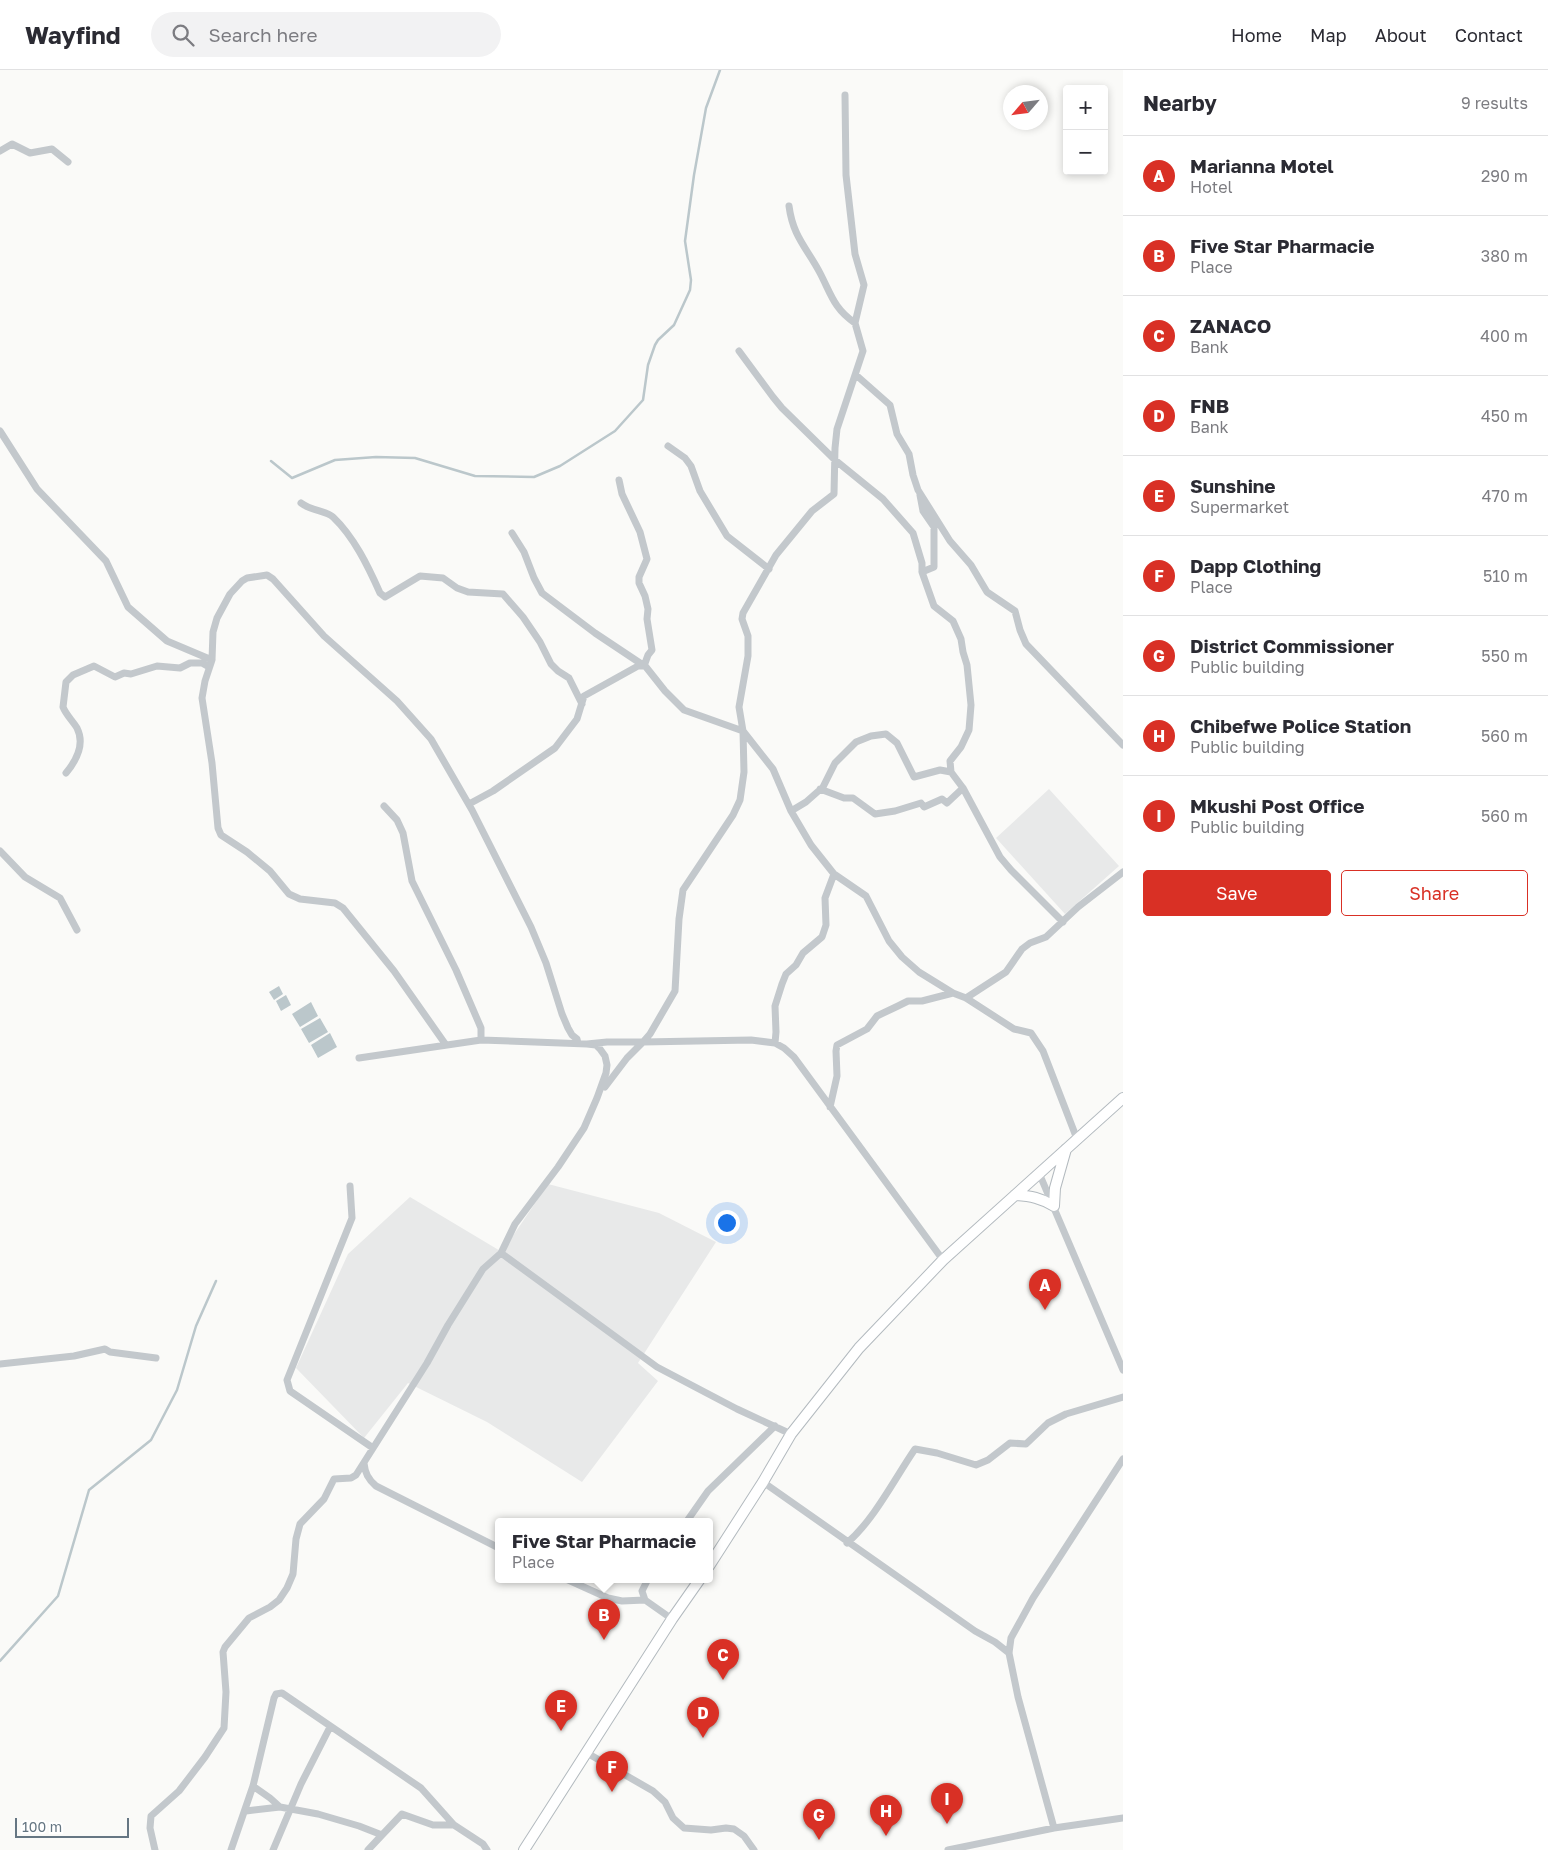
<!DOCTYPE html>
<html lang="en">
<head>
<meta charset="utf-8">
<style>
	:root { --surface:#fff; --page:#f2f2f3; --text:#2b2b33; --muted:#7c7c81; --line:#e1e1e2; --accent:#d93025 }
	body { margin:0; font-family:"Golos Text",sans-serif; background:var(--page); color:var(--text) }
	.controls { position:absolute; right:15px; top:15px; display:grid; overflow:hidden; border-radius:5px; box-shadow:0 2px 8px #0003 }
	.controls button { width:45px; height:45px; display:grid; place-items:center; padding:0; border:0; border-bottom:1px solid var(--line); background:var(--surface); color:var(--text); font:25px sans-serif }
	.compass { position:absolute; left:1003px; top:15px; width:45px; height:45px; border-radius:50%; background:var(--surface); box-shadow:0 2px 8px #0003; rotate:242deg }
	.scale { position:absolute; left:15px; bottom:12px; width:114px; box-sizing:border-box; padding-left:5px; border:2px solid #657683; border-top:0; font-size:14px; line-height:18px; white-space:nowrap; color:#657683; -webkit-text-stroke:4px #fff; paint-order:stroke }
	.you { position:absolute; left:726px; top:1152px; width:18px; height:18px; margin:-12px; border:4px solid #fff; border-radius:50%; background:#1a73e8; box-shadow:0 0 0 8px #1a73e833 }
	.badge { display:grid; place-items:center; width:32px; height:32px; border-radius:50%; background:var(--accent); color:#fff; font-size:16px; font-weight:700 }
	.pin { position:absolute; translate:-50% -41px; filter:drop-shadow(0 1px 2px #0008) }
	.pin::after { content:''; position:absolute; top:26px; width:18px; height:15px; background:inherit; clip-path:polygon(0 0,100% 0,50% 100%) }
	.popup { position:absolute; left:495px; top:1448px; width:218px; height:65px; box-sizing:border-box; display:grid; place-content:center; border-radius:5px; background:var(--surface); filter:drop-shadow(0 1px 4px #0005); font-size:16px; white-space:nowrap; color:var(--muted) }
	.popup b { font-size:19px; color:var(--text) }
	.popup::after { content:''; position:absolute; left:50%; top:100%; margin-left:-10px; border:10px solid transparent; border-top-color:var(--surface) }
	.list { margin:0; padding:0; list-style:none }
	h2 { display:flex; justify-content:space-between; align-items:center; height:65px; margin:0; padding:0 20px; font-size:21px }
	h2 small { font-size:16px; font-weight:400; color:var(--muted) }
	.list li { display:grid; grid-template-columns:32px 1fr auto; gap:15px; align-items:center; box-sizing:border-box; height:80px; padding:0 20px; border-top:1px solid var(--line) }
	.list b { display:block; font-size:19px; white-space:nowrap }
	.list p { margin:0; font-size:16px; white-space:nowrap; color:var(--muted) }
	.list em { font-size:16px; font-style:normal; color:var(--muted) }
	.actions { display:flex; gap:10px; padding:15px 20px }
	.actions a { flex:1; padding:11px 0; border:1px solid var(--accent); border-radius:5px; text-align:center; font-size:18px; color:var(--accent) }
	.actions .main { background:var(--accent); color:#fff }
	.icon { flex:none; width:28px; height:28px; fill:none; stroke:currentColor; stroke-width:2; stroke-linecap:round; stroke-linejoin:round }
	.map { position:relative; flex:none; width:1123px; height:1780px; overflow:hidden }
	header { display:flex; align-items:center; gap:30px; box-sizing:border-box; height:70px; padding:0 25px; background:var(--surface); border-bottom:1px solid var(--line) }
	header strong { font-size:24px }
	nav { display:flex; gap:28px; margin-inline-start:auto; font-size:18px }
	.search { width:350px; height:45px; background:var(--page); display:flex; align-items:center; gap:12px; box-sizing:border-box; padding:0 18px; border-radius:28px; color:var(--muted); font-size:19px }
	main { display:flex }
	aside { flex:1; background:var(--surface) }
	.map>svg:first-child { display:block }
	.built { fill:#e8e9e9 }
	.water { fill:#bbc7cb }
	.lines { fill:none; stroke-linecap:round; stroke-linejoin:round }
	.stream { stroke:#bbc7cb; stroke-width:2.5 }
	.secondary-casing { stroke:#b3babf; stroke-width:12 }
	.street { stroke:#c3c8cc; stroke-width:7 }
	.secondary { stroke:#fff; stroke-width:10 }
</style>
</head>
<body>
<header>
<strong>Wayfind</strong>
<div class="search"><svg class="icon" aria-label="search" viewBox="0 0 24 24"><circle cx="10" cy="10" r="6"/><path d="M15 15l6 6"/></svg>Search here</div>
<nav><a>Home</a><a>Map</a><a>About</a><a>Contact</a></nav>
</header>
<main>
<div class="map">
<svg width="1123" height="1780" viewBox="0 0 1123 1780">
	<rect width="100%" height="100%" fill="#fafaf8"/>
	<path class="built" d="M 1049,719 L 1119,796 L 1065,844 L 996,768 Z
		M 548,1114 L 659,1143 L 716,1172 L 638,1293 L 658,1311 L 582,1412 L 487,1352 L 408,1313 L 364,1368 L 296,1298 L 348,1184 L 410,1127 L 502,1182 Z"/>
	<path class="water" d="M 279,916 L 283,924 L 274,930 L 269,922 Z
		M 286,925 L 291,935 L 281,941 L 276,931 Z
		M 311,932 L 318,946 L 300,957 L 292,944 Z
		M 320,948 L 328,962 L 309,973 L 301,959 Z
		M 330,963 L 337,977 L 318,988 L 311,975 Z"/>
	<g class="lines">
		<path class="stream" d="M 271,391 L 292,408 L 335,390 L 376,387 L 415,388 L 475,406 L 534,407 L 560,396 L 615,361 L 643,330 L 648,295 L 655,275 L 658,270 L 674,255 L 690,220 L 691,210 L 685,171 L 694,105 L 706,38 L 720,0
			M 0,1591 L 58,1526 L 89,1420 L 151,1370 L 177,1320 L 196,1256 L 216,1211"/>
		<defs>
			<path id="secondary" d="M 1015,1125 C 1031,1126 1041,1128 1054,1136 L 1055,1118 L 1066,1079
				M 709,1496 L 763,1412 L 791,1364 L 859,1278 L 943,1190 L 1123,1028
				M 524,1780 L 672,1549 L 700,1509"/>
		</defs>
		<use href="#secondary" class="secondary-casing"/>
		<path class="street" d="M 845,25 L 846,105 L 855,184 L 864,215 L 855,253 L 863,281 L 837,359 L 835,378 L 834,424 L 812,441 L 776,485 L 743,543 L 742,549 L 748,566 L 748,586 L 739,637 L 743,661 L 773,699 L 791,741 L 811,775 L 834,804 L 866,826 L 889,871 L 902,887 L 919,902 L 953,923 L 966,928 L 1014,959 L 1031,963 L 1043,981 L 1077,1069
			M 0,81 L 12,74 L 30,83 L 52,79 L 68,92
			M 789,136 C 793,167 807,178 820,203 C 831,224 834,239 855,253
			M 739,281 L 773,327 L 782,338 L 835,390 L 883,429 L 913,463 L 922,493 L 922,502 L 934,536 L 953,551 L 961,569 L 963,582 L 967,595 L 971,635 L 969,660 L 961,677 L 950,691 L 951,702 L 963,718 L 1000,787 L 1011,800 L 1063,852
			M 856,305 L 890,335 L 897,364 L 909,384 L 913,405 L 918,420 L 950,471 L 971,495 L 987,522 L 1015,541 L 1020,560 L 1026,574 L 1123,675
			M 0,361 L 37,419 L 106,491 L 128,537 L 167,571 L 212,590
			M 668,376 L 685,388 L 691,396 L 700,421 L 727,466 L 769,499
			M 619,410 L 622,424 L 640,462 L 647,489 L 639,507 L 639,513 L 645,526 L 648,539 L 647,549 L 652,580 L 648,585 L 644,596
			M 920,425 L 923,441 L 934,457 L 934,497 L 922,502
			M 301,433 C 311,441 327,441 333,447 C 354,467 368,496 380,523 L 385,527 L 420,506 L 443,508 L 457,518 L 468,522 L 503,524 L 523,547 L 540,572 L 551,594 L 558,601 L 569,608 L 582,634
			M 512,463 L 524,482 L 534,508 L 542,523 L 595,563 L 646,597 L 665,621 L 684,640 L 743,661
			M 66,703 C 76,691 85,674 77,658 C 73,651 66,645 63,637 L 66,612 L 73,605 L 94,596 L 115,607 L 124,603 L 131,604 L 157,596 L 180,598 L 190,593 L 202,593 L 209,597
			M 820,719 L 844,728 L 853,728 L 875,744 L 895,741 L 921,733 L 924,737 L 942,729 L 947,733 L 963,718
			M 469,734 L 493,721 L 555,678 L 577,649 L 584,626 L 638,596 L 644,596
			M 384,736 L 397,750 L 403,763 L 412,811 L 456,900 L 481,958 L 481,970
			M 791,741 L 806,732 L 823,717 L 835,693 L 856,672 L 871,666 L 886,664 L 897,673 L 914,707 L 940,700 L 951,702
			M 0,781 L 25,807 L 60,828 L 77,860
			M 966,928 L 1006,902 L 1022,879 L 1030,873 L 1046,867 L 1078,837 L 1123,802
			M 775,973 L 776,962 L 775,936 L 782,914 L 786,904 L 796,895 L 803,883 L 822,867 L 826,855 L 825,828 L 834,804
			M 446,975 L 394,901 L 343,838 L 335,833 L 300,829 L 289,824 L 270,801 L 247,782 L 221,765 L 218,758 L 212,693 L 202,628 L 205,611 L 212,590 L 213,562 L 217,548 L 230,524 L 242,511 L 247,508 L 267,505 L 273,509 L 324,566 L 397,631 L 431,669 L 472,740 L 531,857 L 546,893 L 562,944 L 568,958 L 572,965 L 577,969 L 578,973
			M 359,988 L 481,970 L 587,974 L 607,972 L 643,972 L 650,964 L 675,921 L 679,849 L 683,820 L 733,745 L 740,730 L 744,702 L 743,661
			M 605,1017 L 627,988 L 643,972 L 751,970 L 775,973 L 784,978 L 794,987 L 943,1190
			M 830,1037 L 837,1006 L 836,981 L 837,975 L 867,959 L 877,946 L 898,936 L 908,931 L 922,931 L 953,923
			M 1039,1103 L 1123,1300
			M 350,1116 L 352,1148 L 287,1310 L 290,1321 L 373,1378
			M 501,1183 L 657,1297 L 737,1339 L 791,1364
			M 0,1294 L 74,1286 L 105,1279 L 110,1282 L 156,1288
			M 364,1393 C 365,1403 368,1409 376,1416 L 499,1478
			M 763,1412 L 975,1561 L 995,1572 L 1009,1583
			M 687,1451 L 708,1421 L 775,1356
			M 847,1473 C 874,1450 895,1408 915,1379 L 937,1383 L 976,1395 L 988,1390 L 1010,1373 L 1026,1374 L 1048,1353 L 1066,1344 L 1123,1327
			M 566,1509 L 608,1528 L 622,1531 L 645,1530 L 672,1549
			M 645,1530 L 642,1521 L 648,1509
			M 587,1683 L 653,1721 L 665,1732 L 673,1748 L 684,1758 L 711,1760 L 726,1758 L 734,1759 L 744,1766 L 754,1780
			M 253,1716 L 270,1728 L 280,1737
			M 246,1741 L 280,1737 L 318,1744 L 359,1756 L 382,1765 L 402,1744 L 433,1755 L 454,1755
			M 1054,1758 L 1018,1627 L 1009,1583 L 1011,1568 L 1033,1528 L 1123,1389
			M 155,1780 L 150,1758 L 151,1746 L 179,1721 L 205,1687 L 224,1658 L 226,1622 L 223,1582 L 225,1577 L 249,1548 L 270,1537 L 279,1530 L 287,1518 L 293,1504 L 296,1469 L 300,1454 L 324,1429 L 334,1409 L 351,1408 L 356,1405 L 427,1293 L 448,1255 L 483,1199 L 501,1183 L 515,1154 L 558,1097 L 584,1058 L 597,1028 L 606,1003 L 607,995 L 605,986 L 600,979 L 596,975 L 587,974
			M 231,1780 L 253,1716 L 274,1628 L 276,1624 L 282,1623 L 421,1718 L 454,1755 L 483,1774 L 487,1780
			M 273,1780 L 301,1714 L 330,1657
			M 368,1780 L 382,1765
			M 948,1780 L 1054,1758 L 1123,1748"/>
		<use href="#secondary" class="secondary"/>
	</g>
</svg>
<div class="controls">
<button>+</button>
<button>−</button>
</div>
<svg class="compass" viewBox="-18 -18 36 36"><path d="M0-13l5 13h-10z" fill="#e53935"/><path d="M0 13l5-13h-10z" fill="#7c7c81"/></svg>
<div class="scale">100 m</div>
<div class="you"></div>
<div class="pin badge" style="left:1045px;top:1240px">A</div>
<div class="pin badge" style="left:604px;top:1570px">B</div>
<div class="popup"><b>Five Star Pharmacie</b>Place</div>
<div class="pin badge" style="left:723px;top:1610px">C</div>
<div class="pin badge" style="left:703px;top:1668px">D</div>
<div class="pin badge" style="left:561px;top:1661px">E</div>
<div class="pin badge" style="left:612px;top:1722px">F</div>
<div class="pin badge" style="left:819px;top:1770px">G</div>
<div class="pin badge" style="left:886px;top:1766px">H</div>
<div class="pin badge" style="left:947px;top:1754px">I</div>
</div>
<aside>
<h2>Nearby<small>9 results</small></h2>
<ul class="list">
<li><span class="badge">A</span><div><b>Marianna Motel</b><p>Hotel</p></div><em>290 m</em></li>
<li><span class="badge">B</span><div><b>Five Star Pharmacie</b><p>Place</p></div><em>380 m</em></li>
<li><span class="badge">C</span><div><b>ZANACO</b><p>Bank</p></div><em>400 m</em></li>
<li><span class="badge">D</span><div><b>FNB</b><p>Bank</p></div><em>450 m</em></li>
<li><span class="badge">E</span><div><b>Sunshine</b><p>Supermarket</p></div><em>470 m</em></li>
<li><span class="badge">F</span><div><b>Dapp Clothing</b><p>Place</p></div><em>510 m</em></li>
<li><span class="badge">G</span><div><b>District Commissioner</b><p>Public building</p></div><em>550 m</em></li>
<li><span class="badge">H</span><div><b>Chibefwe Police Station</b><p>Public building</p></div><em>560 m</em></li>
<li><span class="badge">I</span><div><b>Mkushi Post Office</b><p>Public building</p></div><em>560 m</em></li>
</ul>
<div class="actions"><a class="main">Save</a><a>Share</a></div>
</aside>
</main>
</body>
</html>
